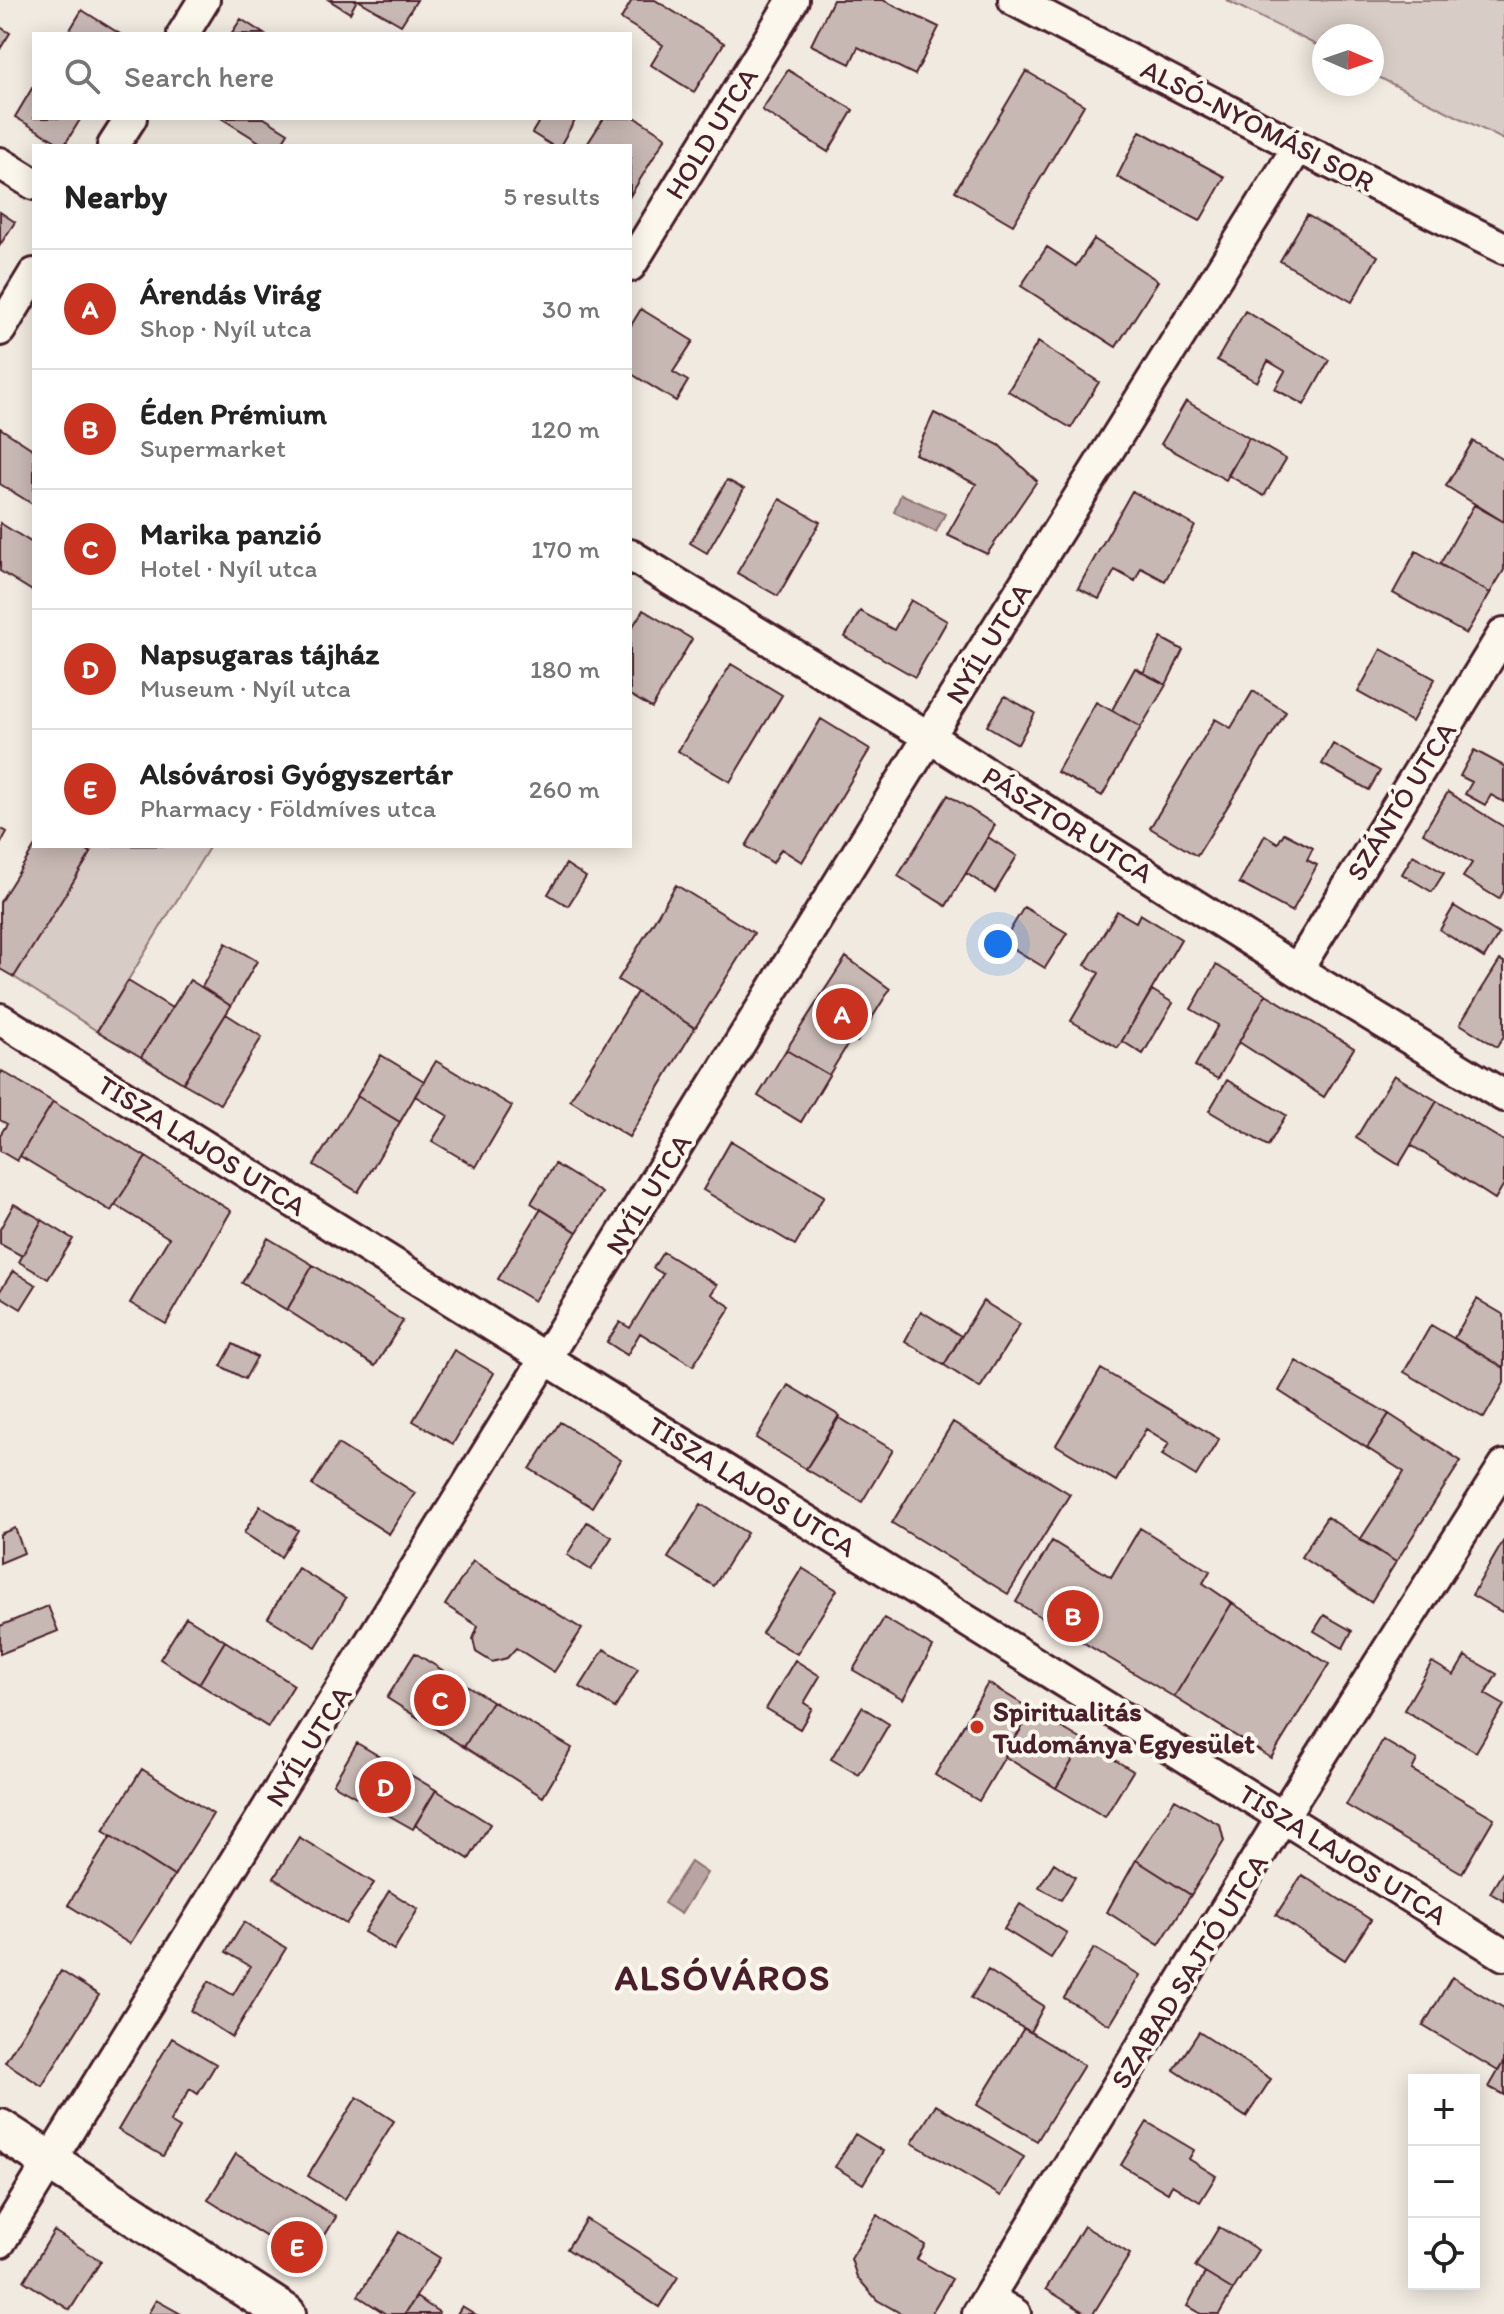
<!DOCTYPE html>
<html lang="en">
<head>
<meta charset="utf-8">
<style>
	:root { --surface:#fff; --page:#f2f2f2; --text:#222; --muted:#767676; --line:#e0e0e0; --accent:#c8321e }
	body { margin:0; font-family:Itim,sans-serif; background:var(--page); color:var(--text) }
	.controls { position:absolute; right:24px; bottom:24px; display:grid; overflow:hidden; border-radius:0px; box-shadow:0 4px 20px #0003 }
	.controls button { width:72px; height:72px; display:grid; place-items:center; padding:0; border:0; border-bottom:2px solid var(--line); background:var(--surface); color:var(--text); font:40px sans-serif }
	.compass { position:absolute; left:1312px; top:24px; width:72px; height:72px; border-radius:50%; background:var(--surface); box-shadow:0 4px 20px #0003; rotate:92deg }
	.you { position:absolute; left:998px; top:944px; width:28px; height:28px; margin:-20px; border:6px solid #fff; border-radius:50%; background:#1a73e8; box-shadow:0 0 0 12px #1a73e833 }
	.badge { display:grid; place-items:center; width:52px; height:52px; border-radius:50%; background:var(--accent); color:#fff; font-size:26px; font-weight:700 }
	.pin { position:absolute; translate:-50% -50%; border:4px solid #fff; box-shadow:0 2px 8px #0006 }
	.list { margin:0; padding:0; list-style:none }
	h2 { display:flex; justify-content:space-between; align-items:center; height:104px; margin:0; padding:0 32px; font-size:34px }
	h2 small { font-size:26px; font-weight:400; color:var(--muted) }
	.list li { display:grid; grid-template-columns:52px 1fr auto; gap:24px; align-items:center; box-sizing:border-box; height:120px; padding:0 32px; border-top:2px solid var(--line) }
	.list b { display:block; font-size:30px; white-space:nowrap }
	.list p { margin:0; font-size:26px; white-space:nowrap; color:var(--muted) }
	.list em { font-size:26px; font-style:normal; color:var(--muted) }
	.icon { flex:none; width:44px; height:44px; fill:none; stroke:currentColor; stroke-width:2; stroke-linecap:round; stroke-linejoin:round }
	.map { position:relative; flex:none; width:1504px; height:2314px; overflow:hidden }
	.search { position:absolute; background:var(--surface); box-shadow:0 4px 20px #0003; left:32px; top:32px; width:600px; height:88px; display:flex; align-items:center; gap:20px; box-sizing:border-box; padding:0 28px; border-radius:0px; color:var(--muted); font-size:30px }
	.panel { position:absolute; background:var(--surface); box-shadow:0 4px 20px #0003; left:32px; top:144px; width:600px; height:704px; border-radius:0px }
	.map>svg:first-child { display:block }
	.green { fill:#d8ccc6; stroke:#917678; stroke-width:2 }
	.water { fill:#b8a4a2; stroke:#8c6f72; stroke-width:2 }
	.building { fill:#c8b8b3; stroke:#4a1f2b; stroke-width:2 }
	.lines { fill:none; stroke-linecap:round; stroke-linejoin:round }
	.minor-casing { stroke:#4a1f2b; stroke-width:36 }
	.tertiary-casing { stroke:#4a1f2b; stroke-width:44 }
	.minor { stroke:#fbf7ec; stroke-width:30 }
	.tertiary { stroke:#fbf7ec; stroke-width:38 }
	.poi-dot { fill:#c8321e; stroke:#fbf7ec; stroke-width:3 }
	.labels { text-anchor:middle; stroke-width:8; stroke-linejoin:round; paint-order:stroke }
	.street-label { font-size:28px; fill:#4a1f2b; stroke:#fbf7ec }
	.poi-label { font-size:28px; font-weight:bold; fill:#4a1f2b; stroke:#fbf7ec; text-anchor:start }
	.district-label { font-size:36px; font-weight:bold; letter-spacing:2px; fill:#4a1f2b; stroke:#fbf7ec }
</style>
</head>
<body>
<div class="map">
<svg width="1504" height="2314" viewBox="0 0 1504 2314">
	<rect width="100%" height="100%" fill="#f0eae0"/>
	<filter id="ink" filterUnits="userSpaceOnUse"><feTurbulence type="fractalNoise" baseFrequency=".0125" numOctaves="2"/><feDisplacementMap in="SourceGraphic" scale="16" xChannelSelector="R" yChannelSelector="G"/><feConvolveMatrix kernelMatrix="1 2 1 2 8 2 1 2 1" color-interpolation-filters="sRGB"/></filter>
	<g filter="url(#ink)">
		<path class="green" d="M 1226,0 L 1504,0 L 1504,140 L 1372,74 L 1372,36 L 1324,36 L 1324,49 Z
			M 95,846 L 210,846 L 97,1031 L 14,977 Z"/>
		<path class="water" d="M 901,494 L 945,514 L 936,532 L 894,512 Z
			M 691,1862 L 707,1873 L 681,1914 L 664,1903 Z"/>
		<path class="building" d="M 329,0 L 357,0 L 350,13 Z
			M 358,0 L 417,0 L 401,25 Z
			M 632,0 L 655,0 L 724,43 L 694,92 L 651,65 L 663,45 L 621,19 Z
			M 833,0 L 883,0 L 939,27 L 915,75 L 858,47 L 850,64 L 811,45 Z
			M 82,10 L 120,34 L 77,34 L 70,30 Z
			M 241,19 L 264,34 L 231,34 Z
			M 0,27 L 10,33 L 0,49 Z
			M 788,70 L 853,110 L 828,152 L 762,110 Z
			M 1026,71 L 1084,105 L 1013,225 L 955,191 Z
			M 34,85 L 34,118 L 81,118 L 64,146 L 15,117 Z
			M 630,114 L 666,137 L 630,196 L 630,146 L 586,146 L 604,118 L 630,118 Z
			M 221,118 L 264,118 L 288,133 L 280,146 L 266,146 Z
			M 541,118 L 576,118 L 560,146 L 553,146 L 532,133 Z
			M 1140,131 L 1225,177 L 1200,221 L 1117,177 Z
			M 0,212 L 15,222 L 0,245 Z
			M 1307,215 L 1378,256 L 1352,302 L 1280,261 Z
			M 1094,239 L 1158,281 L 1116,347 L 1021,286 L 1047,247 L 1076,266 Z
			M 641,309 L 693,341 L 673,372 L 688,381 L 676,401 L 630,373 L 630,327 Z
			M 1245,311 L 1329,360 L 1304,405 L 1275,389 L 1285,371 L 1268,361 L 1257,382 L 1217,360 Z
			M 1038,342 L 1099,382 L 1071,428 L 1008,391 Z
			M 1186,401 L 1249,438 L 1226,480 L 1161,444 Z
			M 934,413 L 999,445 L 1037,481 L 987,554 L 947,535 L 976,484 L 915,454 Z
			M 0,428 L 34,450 L 34,505 L 0,484 Z
			M 1249,438 L 1286,459 L 1264,496 L 1228,475 Z
			M 1473,441 L 1504,460 L 1504,522 L 1446,486 Z
			M 727,480 L 744,489 L 707,553 L 690,543 Z
			M 1132,491 L 1195,526 L 1165,581 L 1141,568 L 1135,581 L 1115,570 L 1099,599 L 1078,588 Z
			M 780,499 L 820,522 L 778,596 L 737,573 Z
			M 1474,505 L 1504,522 L 1504,570 L 1490,593 L 1440,564 Z
			M 0,523 L 34,544 L 34,592 L 0,571 Z
			M 1416,551 L 1490,593 L 1466,634 L 1393,593 Z
			M 911,600 L 947,621 L 915,677 L 845,637 L 860,611 L 894,630 Z
			M 643,610 L 692,639 L 652,708 L 630,695 L 630,631 Z
			M 1161,638 L 1183,650 L 1166,685 L 1143,673 Z
			M 1381,649 L 1435,679 L 1412,722 L 1358,692 Z
			M 731,664 L 782,695 L 730,782 L 678,751 Z
			M 1135,668 L 1166,685 L 1141,727 L 1112,710 Z
			M 1253,691 L 1286,712 L 1197,856 L 1150,828 L 1215,719 L 1231,728 Z
			M 1005,696 L 1035,713 L 1018,744 L 987,726 Z
			M 1096,702 L 1141,727 L 1102,796 L 1057,772 Z
			M 821,719 L 870,749 L 802,862 L 781,849 L 773,863 L 746,846 Z
			M 1333,744 L 1380,771 L 1369,790 L 1322,764 Z
			M 1474,750 L 1504,766 L 1504,802 L 1491,795 L 1485,805 L 1465,794 L 1472,782 L 1460,776 Z
			M 1448,792 L 1504,827 L 1504,891 L 1499,899 L 1463,877 L 1472,863 L 1423,833 Z
			M 948,795 L 995,825 L 946,906 L 898,876 Z
			M 0,828 L 7,832 L 0,845 Z
			M 1284,833 L 1313,848 L 1307,860 L 1317,865 L 1292,912 L 1239,883 L 1265,835 L 1278,843 Z
			M 988,837 L 1017,856 L 995,892 L 966,873 Z
			M 35,846 L 81,846 L 91,853 L 14,977 L 0,969 L 0,902 Z
			M 1413,855 L 1444,873 L 1432,892 L 1402,874 Z
			M 566,864 L 586,877 L 568,906 L 548,894 Z
			M 676,885 L 754,933 L 695,1028 L 618,980 Z
			M 1454,906 L 1499,934 L 1484,958 L 1440,930 Z
			M 1024,907 L 1067,933 L 1045,968 L 1003,942 Z
			M 1117,911 L 1136,922 L 1140,914 L 1181,939 L 1118,1048 L 1071,1021 L 1099,973 L 1085,965 Z
			M 226,943 L 257,961 L 231,1006 L 202,987 Z
			M 846,957 L 890,989 L 857,1042 L 851,1039 L 829,1075 L 786,1050 Z
			M 1500,960 L 1504,962 L 1504,1036 L 1497,1047 L 1460,1024 Z
			M 1216,965 L 1266,994 L 1218,1079 L 1195,1066 L 1218,1025 L 1191,1009 Z
			M 190,980 L 231,1006 L 183,1083 L 141,1057 Z
			M 128,981 L 172,1008 L 141,1057 L 97,1031 Z
			M 1152,990 L 1173,1003 L 1143,1054 L 1122,1041 Z
			M 637,992 L 695,1028 L 629,1137 L 570,1100 Z
			M 1266,994 L 1354,1048 L 1324,1097 L 1239,1042 Z
			M 226,1014 L 262,1037 L 220,1104 L 183,1083 Z
			M 786,1050 L 829,1075 L 801,1122 L 758,1096 Z
			M 381,1055 L 424,1081 L 400,1122 L 357,1096 Z
			M 436,1061 L 512,1106 L 476,1167 L 432,1141 L 448,1116 L 415,1096 Z
			M 2,1071 L 53,1102 L 17,1161 L 0,1151 L 0,1135 L 7,1124 L 0,1120 L 0,1075 Z
			M 1394,1075 L 1437,1101 L 1399,1165 L 1356,1138 Z
			M 1227,1080 L 1286,1115 L 1268,1146 L 1209,1111 Z
			M 357,1096 L 400,1122 L 358,1192 L 314,1165 Z
			M 1437,1101 L 1504,1141 L 1504,1184 L 1495,1199 L 1411,1145 Z
			M 53,1102 L 146,1157 L 111,1211 L 20,1156 Z
			M 731,1141 L 824,1196 L 795,1245 L 703,1190 Z
			M 146,1157 L 231,1211 L 166,1324 L 130,1303 L 169,1238 L 115,1205 Z
			M 555,1164 L 602,1193 L 577,1232 L 531,1203 Z
			M 14,1204 L 42,1220 L 22,1256 L 0,1244 L 0,1229 Z
			M 541,1209 L 577,1232 L 534,1301 L 498,1279 Z
			M 42,1220 L 73,1239 L 48,1279 L 19,1262 Z
			M 268,1238 L 313,1265 L 287,1310 L 242,1283 Z
			M 663,1252 L 717,1285 L 711,1294 L 731,1307 L 693,1366 L 640,1333 L 627,1355 L 607,1342 L 620,1322 L 630,1328 L 663,1274 L 653,1268 Z
			M 313,1265 L 403,1321 L 375,1366 L 287,1310 Z
			M 13,1271 L 36,1285 L 21,1309 L 0,1296 L 0,1291 Z
			M 1477,1299 L 1504,1315 L 1504,1368 L 1454,1338 Z
			M 983,1301 L 1020,1324 L 980,1388 L 944,1365 Z
			M 921,1311 L 961,1336 L 944,1365 L 905,1341 Z
			M 1431,1325 L 1504,1368 L 1504,1383 L 1484,1418 L 1404,1372 Z
			M 233,1344 L 257,1357 L 245,1379 L 221,1366 Z
			M 454,1350 L 494,1373 L 453,1444 L 413,1421 Z
			M 1296,1361 L 1389,1414 L 1367,1448 L 1279,1391 Z
			M 1101,1369 L 1219,1439 L 1196,1476 L 1162,1455 L 1169,1443 L 1146,1429 L 1116,1481 L 1056,1445 Z
			M 788,1385 L 840,1416 L 806,1469 L 756,1438 Z
			M 1389,1414 L 1461,1461 L 1396,1562 L 1360,1540 L 1404,1472 L 1367,1448 Z
			M 838,1417 L 893,1450 L 862,1502 L 806,1469 Z
			M 560,1422 L 621,1460 L 592,1507 L 530,1469 Z
			M 953,1422 L 1070,1494 L 1008,1594 L 892,1523 Z
			M 338,1444 L 415,1493 L 389,1534 L 312,1485 Z
			M 701,1504 L 747,1533 L 714,1586 L 668,1558 Z
			M 260,1506 L 298,1530 L 281,1557 L 244,1533 Z
			M 1327,1517 L 1396,1562 L 1371,1602 L 1301,1557 Z
			M 587,1522 L 612,1537 L 591,1570 L 567,1555 Z
			M 15,1528 L 24,1553 L 0,1563 L 0,1534 Z
			M 1140,1528 L 1210,1571 L 1203,1583 L 1232,1603 L 1174,1697 L 1016,1602 L 1052,1541 L 1111,1577 Z
			M 1504,1540 L 1504,1613 L 1472,1595 Z
			M 473,1561 L 582,1629 L 554,1672 L 516,1648 L 507,1658 L 492,1662 L 476,1652 L 473,1639 L 478,1626 L 445,1605 Z
			M 298,1568 L 346,1598 L 316,1647 L 268,1618 Z
			M 802,1568 L 837,1590 L 797,1654 L 762,1633 Z
			M 1232,1603 L 1329,1664 L 1271,1758 L 1174,1697 Z
			M 48,1606 L 58,1631 L 0,1654 L 0,1626 Z
			M 1324,1615 L 1352,1631 L 1343,1648 L 1314,1631 Z
			M 186,1617 L 225,1641 L 199,1684 L 160,1659 Z
			M 884,1618 L 933,1647 L 903,1699 L 853,1670 Z
			M 225,1641 L 294,1685 L 268,1727 L 199,1684 Z
			M 604,1649 L 638,1669 L 615,1708 L 580,1687 Z
			M 415,1653 L 492,1701 L 464,1747 L 387,1698 Z
			M 1465,1656 L 1497,1674 L 1485,1694 L 1504,1705 L 1476,1752 L 1404,1710 L 1432,1662 L 1454,1675 Z
			M 795,1660 L 820,1676 L 804,1703 L 812,1708 L 800,1729 L 766,1709 Z
			M 988,1683 L 1032,1710 L 979,1801 L 935,1775 Z
			M 492,1701 L 572,1748 L 543,1797 L 464,1747 Z
			M 862,1707 L 889,1724 L 859,1775 L 831,1759 Z
			M 1032,1710 L 1084,1741 L 1056,1788 L 1004,1756 Z
			M 1383,1740 L 1417,1760 L 1412,1770 L 1494,1818 L 1462,1873 L 1346,1805 Z
			M 1084,1741 L 1133,1771 L 1105,1817 L 1056,1788 Z
			M 357,1743 L 436,1790 L 413,1829 L 333,1784 Z
			M 142,1769 L 213,1814 L 174,1876 L 103,1831 Z
			M 436,1790 L 490,1824 L 469,1859 L 415,1825 Z
			M 1175,1799 L 1220,1825 L 1224,1841 L 1191,1895 L 1136,1860 Z
			M 111,1836 L 174,1876 L 130,1944 L 68,1905 Z
			M 299,1837 L 374,1883 L 346,1924 L 274,1878 Z
			M 1136,1860 L 1191,1895 L 1159,1945 L 1107,1912 Z
			M 1054,1863 L 1075,1877 L 1061,1900 L 1039,1887 Z
			M 1504,1870 L 1504,1901 L 1490,1893 Z
			M 1302,1875 L 1371,1920 L 1345,1960 L 1276,1915 Z
			M 389,1891 L 418,1909 L 394,1950 L 364,1932 Z
			M 1020,1904 L 1067,1933 L 1051,1958 L 1004,1929 Z
			M 244,1922 L 286,1948 L 232,2037 L 191,2011 L 209,1981 L 233,1995 L 250,1966 L 226,1952 Z
			M 1094,1948 L 1140,1975 L 1110,2025 L 1064,1998 Z
			M 988,1970 L 1044,2006 L 1030,2032 L 971,1998 Z
			M 61,1971 L 99,1995 L 42,2086 L 5,2062 Z
			M 1452,1977 L 1504,2008 L 1504,2061 L 1498,2071 L 1423,2026 Z
			M 1024,2028 L 1084,2065 L 1037,2141 L 977,2105 Z
			M 1199,2032 L 1271,2079 L 1246,2117 L 1174,2070 Z
			M 172,2038 L 216,2064 L 198,2094 L 190,2089 L 170,2122 L 180,2128 L 163,2156 L 118,2130 Z
			M 1504,2061 L 1504,2095 L 1489,2087 Z
			M 357,2097 L 394,2121 L 345,2199 L 308,2176 Z
			M 936,2105 L 1024,2157 L 1001,2196 L 912,2143 Z
			M 1147,2122 L 1194,2150 L 1189,2159 L 1216,2176 L 1200,2202 L 1172,2185 L 1168,2193 L 1121,2165 Z
			M 855,2134 L 883,2151 L 863,2184 L 835,2167 Z
			M 236,2154 L 336,2217 L 308,2263 L 208,2200 Z
			M 877,2215 L 925,2245 L 917,2259 L 952,2279 L 931,2314 L 902,2314 L 877,2300 L 857,2277 L 851,2259 Z
			M 586,2219 L 678,2277 L 659,2307 L 567,2249 Z
			M 1084,2226 L 1130,2254 L 1093,2314 L 1087,2314 L 1046,2289 Z
			M 1219,2227 L 1258,2250 L 1233,2290 L 1195,2267 Z
			M 54,2231 L 101,2261 L 70,2310 L 24,2281 Z
			M 399,2232 L 440,2258 L 405,2314 L 386,2314 L 358,2296 Z
			M 1205,2273 L 1233,2290 L 1219,2314 L 1201,2314 L 1187,2306 Z
			M 416,2297 L 439,2312 L 438,2314 L 405,2314 Z
			M 156,2300 L 181,2314 L 148,2314 Z
			M 462,2306 L 475,2314 L 457,2314 Z"/>
		<g class="lines">
			<defs>
				<path id="minor" d="M 1014,0 L 1298,147 L 1504,248
					M 183,34 L 204,0
					M 113,146 L 131,118
					M 0,163 L 34,184
					M 630,266 L 793,0
					M 0,330 L 34,274
					M 630,555 L 929,737 L 1297,970 L 1504,1096
					M 1297,970 L 1504,633
					M 0,1019 L 1504,1955
					M 0,2242 L 929,737 L 1298,147
					M 988,2298 L 1015,2314
					M 978,2314 L 1283,1816 L 1504,1466"/>
				<path id="tertiary" d="M 0,2129 L 286,2314"/>
			</defs>
			<use href="#minor" class="minor-casing"/>
			<use href="#tertiary" class="tertiary-casing"/>
			<use href="#minor" class="minor"/>
			<use href="#tertiary" class="tertiary"/>
		</g>
	</g>
	<circle class="poi-dot" cx="977" cy="1727" r="8"/>
	<g class="labels">
		<g class="street-label">
			<text transform="translate(1258 125) rotate(27)" y="10">ALSÓ-NYOMÁSI SOR</text>
			<text transform="translate(711 133) rotate(-58)" y="10">HOLD UTCA</text>
			<text transform="translate(988 643) rotate(-58)" y="10">NYÍL UTCA</text>
			<text transform="translate(1401 801) rotate(-58)" y="10">SZÁNTÓ UTCA</text>
			<text transform="translate(1068 824) rotate(32)" y="10">PÁSZTOR UTCA</text>
			<text transform="translate(202 1145) rotate(32)" y="10">TISZA LAJOS UTCA</text>
			<text transform="translate(648 1194) rotate(-58)" y="10">NYÍL UTCA</text>
			<text transform="translate(752 1486) rotate(32)" y="10">TISZA LAJOS UTCA</text>
			<text transform="translate(308 1746) rotate(-58)" y="10">NYÍL UTCA</text>
			<text transform="translate(1343 1854) rotate(32)" y="10">TISZA LAJOS UTCA</text>
			<text transform="translate(1189 1971) rotate(-58)" y="10">SZABAD SAJTÓ UTCA</text>
		</g>
		<g class="poi-label">
			<text x="993" y="1721">Spiritualitás<tspan x="993" dy="32">Tudománya Egyesület</tspan></text>
		</g>
		<g class="district-label">
			<text x="723" y="1990">ALSÓVÁROS</text>
		</g>
	</g>
</svg>
<div class="controls">
<button>+</button>
<button>−</button>
<button><svg class="icon" aria-label="locate" viewBox="0 0 24 24"><circle cx="12" cy="12" r="6"/><path d="M12 2v4M12 18v4M2 12h4M18 12h4"/></svg></button>
</div>
<svg class="compass" viewBox="-18 -18 36 36"><path d="M0-13l5 13h-10z" fill="#e53935"/><path d="M0 13l5-13h-10z" fill="#767676"/></svg>
<div class="you"></div>
<div class="pin badge" style="left:842px;top:1014px">A</div>
<div class="pin badge" style="left:1073px;top:1616px">B</div>
<div class="pin badge" style="left:440px;top:1700px">C</div>
<div class="pin badge" style="left:385px;top:1787px">D</div>
<div class="pin badge" style="left:297px;top:2247px">E</div>
<div class="search"><svg class="icon" aria-label="search" viewBox="0 0 24 24"><circle cx="10" cy="10" r="6"/><path d="M15 15l6 6"/></svg>Search here</div>
<section class="panel">
<h2>Nearby<small>5 results</small></h2>
<ul class="list">
<li><span class="badge">A</span><div><b>Árendás Virág</b><p>Shop · Nyíl utca</p></div><em>30 m</em></li>
<li><span class="badge">B</span><div><b>Éden Prémium</b><p>Supermarket</p></div><em>120 m</em></li>
<li><span class="badge">C</span><div><b>Marika panzió</b><p>Hotel · Nyíl utca</p></div><em>170 m</em></li>
<li><span class="badge">D</span><div><b>Napsugaras tájház</b><p>Museum · Nyíl utca</p></div><em>180 m</em></li>
<li><span class="badge">E</span><div><b>Alsóvárosi Gyógyszertár</b><p>Pharmacy · Földmíves utca</p></div><em>260 m</em></li>
</ul>
</section>
</div>
</body>
</html>
